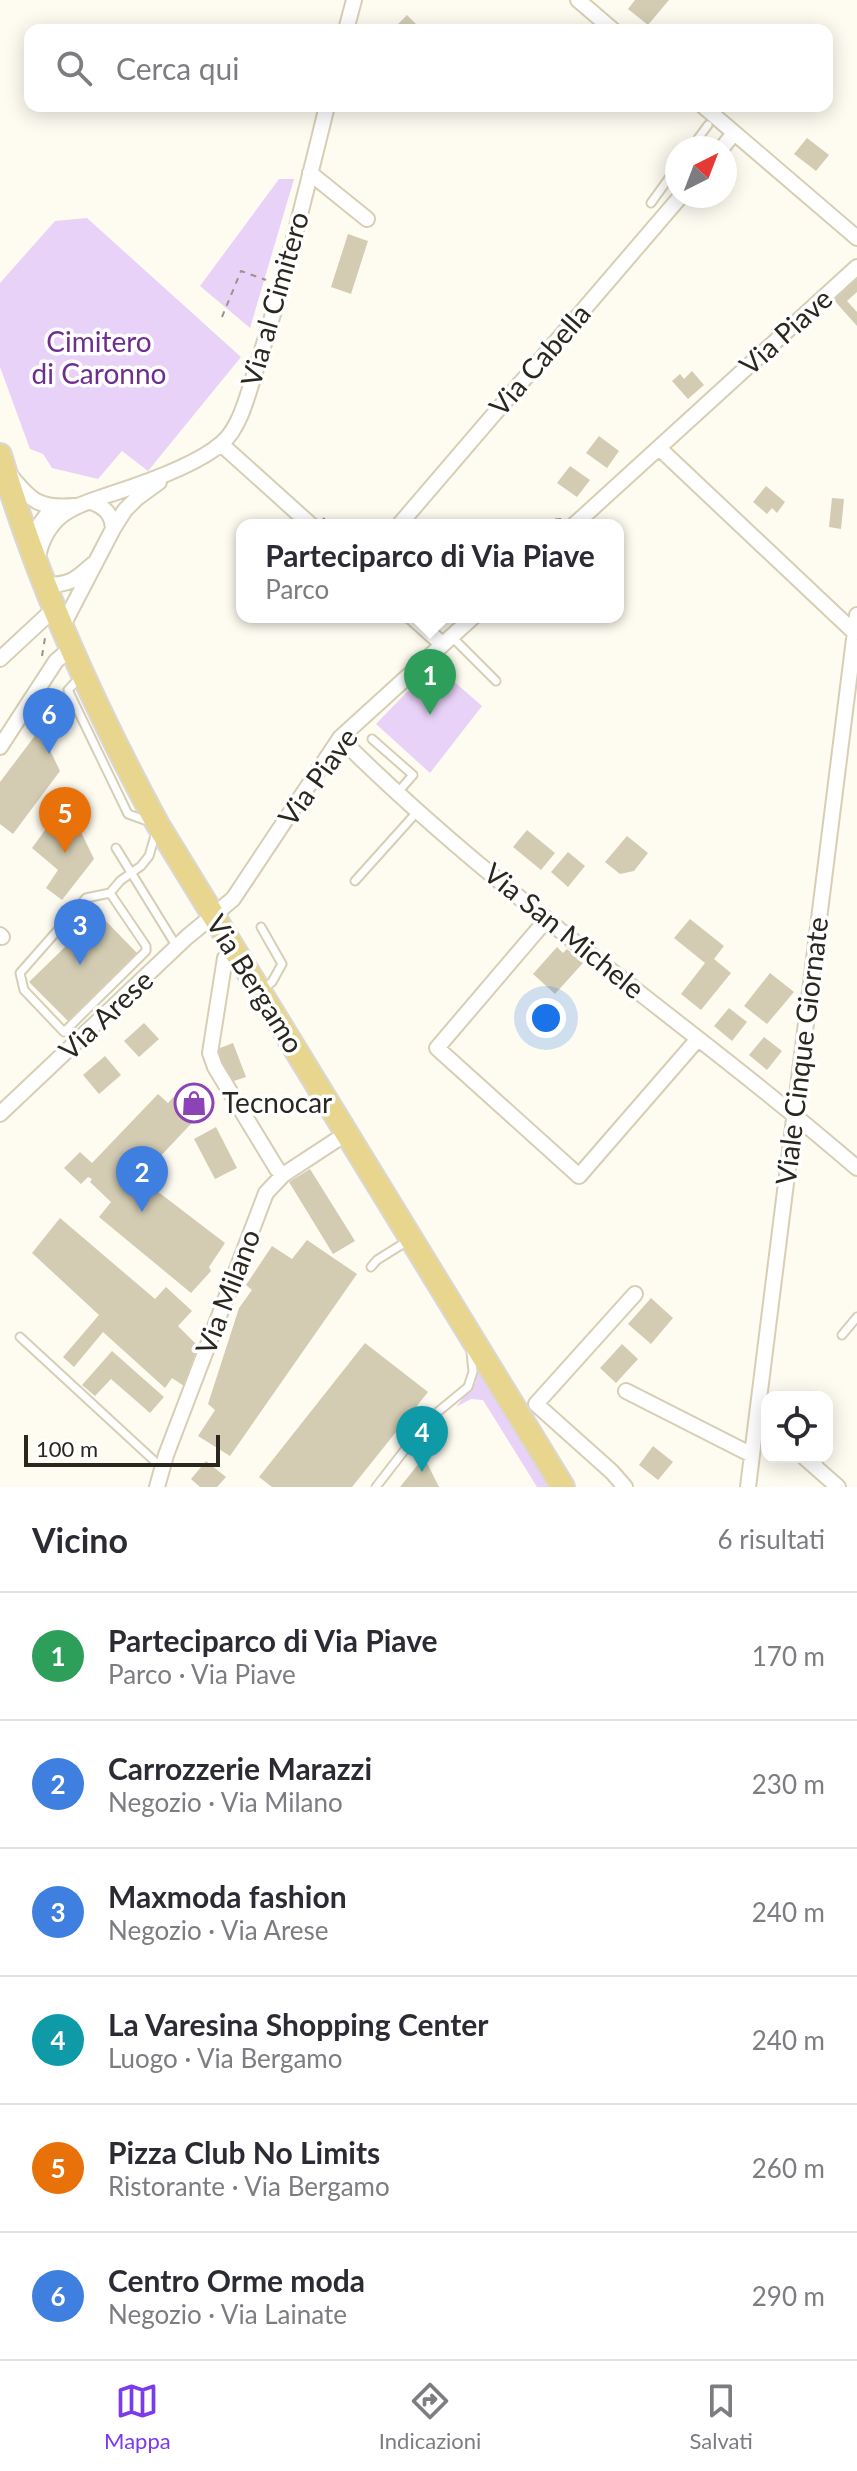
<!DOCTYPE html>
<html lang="it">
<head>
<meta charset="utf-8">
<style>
	:root { --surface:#fff; --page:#f2f2f3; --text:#2b2b33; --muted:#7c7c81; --line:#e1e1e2; --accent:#7c3aed }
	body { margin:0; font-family:Lato,sans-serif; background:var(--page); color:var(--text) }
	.controls { position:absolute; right:24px; bottom:24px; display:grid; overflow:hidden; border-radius:16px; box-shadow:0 4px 20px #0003 }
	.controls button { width:72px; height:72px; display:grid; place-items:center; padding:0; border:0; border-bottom:2px solid var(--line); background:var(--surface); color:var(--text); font:40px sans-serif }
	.compass { position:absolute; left:665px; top:136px; width:72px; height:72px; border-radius:50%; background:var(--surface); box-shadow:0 4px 20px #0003; rotate:42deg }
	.scale { position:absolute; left:24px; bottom:20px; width:196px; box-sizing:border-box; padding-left:8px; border:4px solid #2a281e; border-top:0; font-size:22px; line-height:28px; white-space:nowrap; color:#2a281e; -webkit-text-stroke:6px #fff; paint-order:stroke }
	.you { position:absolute; left:546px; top:1018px; width:28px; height:28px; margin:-20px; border:6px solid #fff; border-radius:50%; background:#1a73e8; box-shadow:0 0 0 12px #1a73e833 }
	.badge { display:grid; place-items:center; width:52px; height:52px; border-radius:50%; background:var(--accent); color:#fff; font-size:26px; font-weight:700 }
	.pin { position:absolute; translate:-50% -66px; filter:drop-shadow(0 2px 4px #0008) }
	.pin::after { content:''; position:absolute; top:42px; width:28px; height:24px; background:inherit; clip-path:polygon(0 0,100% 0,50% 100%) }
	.popup { position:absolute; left:236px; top:519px; width:388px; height:104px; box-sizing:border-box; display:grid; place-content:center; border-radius:16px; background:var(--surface); filter:drop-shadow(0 2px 6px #0005); font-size:26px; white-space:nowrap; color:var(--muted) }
	.popup b { font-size:30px; color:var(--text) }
	.popup::after { content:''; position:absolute; left:50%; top:100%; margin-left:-16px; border:16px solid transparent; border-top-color:var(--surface) }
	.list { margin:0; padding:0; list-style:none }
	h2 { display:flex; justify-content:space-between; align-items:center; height:104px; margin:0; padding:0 32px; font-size:34px }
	h2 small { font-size:26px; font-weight:400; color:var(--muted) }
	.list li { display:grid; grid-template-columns:52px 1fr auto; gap:24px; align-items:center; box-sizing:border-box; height:128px; padding:0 32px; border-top:2px solid var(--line) }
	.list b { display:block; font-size:30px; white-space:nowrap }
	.list p { margin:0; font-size:26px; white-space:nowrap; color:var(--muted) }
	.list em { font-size:26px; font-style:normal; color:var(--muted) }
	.icon { flex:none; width:44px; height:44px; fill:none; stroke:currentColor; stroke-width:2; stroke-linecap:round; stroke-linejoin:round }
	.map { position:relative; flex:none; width:857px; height:1487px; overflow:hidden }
	.search { position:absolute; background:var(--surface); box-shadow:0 4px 20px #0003; left:24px; right:24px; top:24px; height:88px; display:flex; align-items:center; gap:20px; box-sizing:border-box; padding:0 28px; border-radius:16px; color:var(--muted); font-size:30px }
	.sheet { height:872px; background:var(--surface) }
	nav { display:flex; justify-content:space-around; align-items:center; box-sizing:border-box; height:112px; border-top:2px solid var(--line); background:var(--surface); font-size:22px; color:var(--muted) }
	nav a { display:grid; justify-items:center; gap:4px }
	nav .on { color:var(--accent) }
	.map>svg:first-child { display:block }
	.green { fill:#e9d2f8 }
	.building { fill:#d3ccb3 }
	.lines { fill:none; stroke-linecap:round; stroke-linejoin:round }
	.service-casing { stroke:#d6cfb5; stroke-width:11 }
	.minor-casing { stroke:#d6cfb5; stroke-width:18 }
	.primary-casing { stroke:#d9d8d6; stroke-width:26 }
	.path { stroke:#98958b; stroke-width:2; stroke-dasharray:6 6; stroke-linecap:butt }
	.service { stroke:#fff; stroke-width:7 }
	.minor { stroke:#fff; stroke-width:14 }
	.primary { stroke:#e8d68e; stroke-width:22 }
	.labels { text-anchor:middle; stroke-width:7; stroke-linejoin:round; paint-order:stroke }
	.street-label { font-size:28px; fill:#2a281e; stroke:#fff }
	.park-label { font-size:28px; fill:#6e2d90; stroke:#fff }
	.poi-label { font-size:28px; fill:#2a281e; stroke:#fff; text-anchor:start }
</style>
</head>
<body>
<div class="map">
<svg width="857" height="1487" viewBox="0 0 857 1487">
	<rect width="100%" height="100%" fill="#fefbf1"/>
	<path class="green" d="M 279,179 L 294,179 L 250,328 L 200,286 Z
		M 87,218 L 241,357 L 148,471 L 122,451 L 98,479 L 52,468 L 43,454 L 30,449 L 0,367 L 0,283 L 55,221 Z
		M 434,664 L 482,706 L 430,773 L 376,724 Z
		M 477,1361 L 555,1487 L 537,1487 L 483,1400 L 471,1399 L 456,1407 L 476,1382 Z"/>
	<path class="building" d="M 635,0 L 669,0 L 648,25 L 628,9 Z
		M 407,15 L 422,30 L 397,30 L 394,28 Z
		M 807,138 L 829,155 L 816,171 L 794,154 Z
		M 348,234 L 368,241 L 351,294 L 331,287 Z
		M 857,277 L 857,292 L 847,301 L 857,312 L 857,326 L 833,299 Z
		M 692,371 L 704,385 L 688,399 L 672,381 L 680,374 L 684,379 Z
		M 599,436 L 619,451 L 607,468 L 586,453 Z
		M 570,466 L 590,480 L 577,497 L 557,483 Z
		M 766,486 L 785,502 L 777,513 L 772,508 L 767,514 L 753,502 Z
		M 832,498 L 844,499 L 841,529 L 829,527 Z
		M 40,729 L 60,771 L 13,834 L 0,824 L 0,782 Z
		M 66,801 L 94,859 L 62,900 L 46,888 L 58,870 L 32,848 Z
		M 527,830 L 555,853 L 541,870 L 513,847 Z
		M 627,836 L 648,853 L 634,871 L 620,874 L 605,862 Z
		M 568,852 L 585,866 L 568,887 L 551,872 Z
		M 99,914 L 137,953 L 68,1021 L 29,982 Z
		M 690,919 L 724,946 L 714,959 L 731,973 L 701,1010 L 681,994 L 705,963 L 674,938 Z
		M 557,947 L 563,953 L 567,949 L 583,963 L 555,994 L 533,974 Z
		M 770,973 L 794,992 L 767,1024 L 744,1006 Z
		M 729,1008 L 747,1022 L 732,1041 L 714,1026 Z
		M 144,1023 L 159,1039 L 139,1057 L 124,1041 Z
		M 764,1037 L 782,1051 L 767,1070 L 749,1055 Z
		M 233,1043 L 246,1077 L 231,1082 L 215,1050 Z
		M 105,1056 L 121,1075 L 99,1094 L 83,1075 Z
		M 181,1089 L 204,1110 L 140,1178 L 225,1243 L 209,1267 L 211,1271 L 191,1293 L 99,1217 L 111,1202 L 90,1182 L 92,1179 L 88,1177 L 81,1184 L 64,1168 L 80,1152 L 92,1163 L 158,1094 L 168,1103 Z
		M 216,1127 L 237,1168 L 215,1179 L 194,1139 Z
		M 310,1169 L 355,1241 L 333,1254 L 289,1182 Z
		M 60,1218 L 155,1299 L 166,1287 L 192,1311 L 178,1326 L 198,1346 L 184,1386 L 172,1378 L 165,1388 L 103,1332 L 74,1367 L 63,1357 L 99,1315 L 32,1253 Z
		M 307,1240 L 357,1274 L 230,1456 L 198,1436 L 215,1410 L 208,1404 L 239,1308 L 252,1290 L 246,1285 L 272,1246 L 292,1259 Z
		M 651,1298 L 673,1318 L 651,1344 L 628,1324 Z
		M 365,1343 L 428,1392 L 352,1487 L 272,1487 L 259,1477 Z
		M 622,1344 L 638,1359 L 616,1383 L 600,1368 Z
		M 112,1351 L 164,1397 L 150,1413 L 111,1379 L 95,1396 L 82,1385 Z
		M 653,1446 L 673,1462 L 658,1480 L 639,1465 Z
		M 424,1457 L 439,1487 L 400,1487 Z
		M 206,1461 L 226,1477 L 217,1487 L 200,1487 L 191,1479 Z"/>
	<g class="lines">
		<defs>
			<path id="service" d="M 691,148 L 708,125
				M 651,203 L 677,167
				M 451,636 L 496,681
				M 81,676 L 68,690 L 128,814 L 150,822
				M 372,739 L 413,775 L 398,792
				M 116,848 L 177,947
				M 355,881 L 417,812
				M 110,893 L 146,946 L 146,951 L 64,1032 L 24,990 L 20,973 L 86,898 L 110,893 L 120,881 L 141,866 L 149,856 L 156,832
				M 261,927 L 282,964 L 272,982 L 263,989
				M 371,1267 L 377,1260 L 409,1240
				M 842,1335 L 857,1317
				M 20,1337 L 162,1468
				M 427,1453 L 417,1434 L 434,1415 L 468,1387 L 473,1372 L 471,1352
				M 376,1487 L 417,1434"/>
			<path id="minor" d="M 578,0 L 613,30
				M 346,30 L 354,0
				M 703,106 L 857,238
				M 722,148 L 734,133
				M 310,173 L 367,219
				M 221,444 L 311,525
				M 659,448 L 855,633
				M 11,476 C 31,501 40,509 74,506
				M 91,502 C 105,507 112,514 113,529
				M 399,525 L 681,196
				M 574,525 L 857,267
				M 29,540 L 50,510 L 59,507
				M 37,564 C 39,546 47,528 61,516 C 75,505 94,500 111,494 C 142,484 198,464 222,443 C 240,428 248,394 255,372 C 284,284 305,195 327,106
				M 45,585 C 70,585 75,580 93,564
				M 412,617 L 442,644
				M 62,627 L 113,529 L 125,510 L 137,498 L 159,482
				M 0,659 L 55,608
				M 340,738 C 499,897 688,1022 857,1168
				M 0,747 L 56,661 L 70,649
				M 547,919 L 437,1048 L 579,1176 L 697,1040
				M 0,935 L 2,937
				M 234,951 L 225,958 L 210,1053 L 215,1067 L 277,1169 L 283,1175
				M 0,1114 L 187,937 L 233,899 L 340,738 L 473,617
				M 626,1391 L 752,1455
				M 804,1457 L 838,1487
				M 157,1487 L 166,1455 L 266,1193 L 283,1175 L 347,1133
				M 625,1487 L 612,1472 L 536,1404 L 635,1294
				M 748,1487 L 857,615"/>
			<path id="primary" d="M 0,455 C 38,584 94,707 158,825 L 563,1487"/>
		</defs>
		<use href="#service" class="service-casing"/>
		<use href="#minor" class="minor-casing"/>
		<use href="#primary" class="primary-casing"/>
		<path class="path" d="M 222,317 L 241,271 L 266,280
			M 323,518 L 331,525
			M 545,525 L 551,520 L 562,519
			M 439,623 L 448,617
			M 42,656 L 45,638"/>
		<use href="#service" class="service"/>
		<use href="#minor" class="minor"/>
		<use href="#primary" class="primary"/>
	</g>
	<defs>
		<symbol id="shop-ring" viewBox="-11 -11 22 22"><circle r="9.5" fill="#fff" stroke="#8c43b5" stroke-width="1.5"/><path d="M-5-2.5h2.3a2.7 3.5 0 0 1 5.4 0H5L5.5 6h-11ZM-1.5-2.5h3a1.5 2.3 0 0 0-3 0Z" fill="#8c43b5"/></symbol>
	</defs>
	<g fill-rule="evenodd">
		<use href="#shop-ring" x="172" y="1081" width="44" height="44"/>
	</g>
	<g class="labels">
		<g class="street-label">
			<text transform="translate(275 299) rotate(-74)" y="10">Via al Cimitero</text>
			<text transform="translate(786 332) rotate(-42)" y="10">Via Piave</text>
			<text transform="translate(540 360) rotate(-49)" y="10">Via Cabella</text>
			<text transform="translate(318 777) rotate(-54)" y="10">Via Piave</text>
			<text transform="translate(564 931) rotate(39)" y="10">Via San Michele</text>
			<text transform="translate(255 984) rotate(58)" y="10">Via Bergamo</text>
			<text transform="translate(106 1015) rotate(-43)" y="10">Via Arese</text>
			<text transform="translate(802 1051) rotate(-83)" y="10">Viale Cinque Giornate</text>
			<text transform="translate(228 1292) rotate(-69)" y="10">Via Milano</text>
		</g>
		<g class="park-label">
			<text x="99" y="352">Cimitero<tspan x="99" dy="32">di Caronno</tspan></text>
		</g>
		<g class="poi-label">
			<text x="222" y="1113">Tecnocar</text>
		</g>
	</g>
</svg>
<div class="controls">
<button><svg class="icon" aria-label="locate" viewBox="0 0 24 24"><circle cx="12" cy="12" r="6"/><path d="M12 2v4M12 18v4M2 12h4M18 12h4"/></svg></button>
</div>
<svg class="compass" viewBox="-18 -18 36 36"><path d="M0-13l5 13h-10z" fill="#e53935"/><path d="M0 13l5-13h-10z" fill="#7c7c81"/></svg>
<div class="scale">100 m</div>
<div class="you"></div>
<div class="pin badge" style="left:430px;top:715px;background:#2e9e5b">1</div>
<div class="popup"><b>Parteciparco di Via Piave</b>Parco</div>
<div class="pin badge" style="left:142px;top:1212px;background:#3f7fe0">2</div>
<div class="pin badge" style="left:80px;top:965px;background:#3f7fe0">3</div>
<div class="pin badge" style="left:422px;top:1472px;background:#0f9aa8">4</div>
<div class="pin badge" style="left:65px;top:853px;background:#e8710a">5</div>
<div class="pin badge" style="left:49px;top:754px;background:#3f7fe0">6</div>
<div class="search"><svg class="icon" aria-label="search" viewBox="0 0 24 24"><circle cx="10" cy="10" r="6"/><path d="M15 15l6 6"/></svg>Cerca qui</div>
</div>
<section class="sheet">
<h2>Vicino<small>6 risultati</small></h2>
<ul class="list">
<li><span class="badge" style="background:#2e9e5b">1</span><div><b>Parteciparco di Via Piave</b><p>Parco · Via Piave</p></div><em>170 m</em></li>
<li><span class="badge" style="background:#3f7fe0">2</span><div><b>Carrozzerie Marazzi</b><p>Negozio · Via Milano</p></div><em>230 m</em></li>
<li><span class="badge" style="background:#3f7fe0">3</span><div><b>Maxmoda fashion</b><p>Negozio · Via Arese</p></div><em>240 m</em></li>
<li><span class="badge" style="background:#0f9aa8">4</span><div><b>La Varesina Shopping Center</b><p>Luogo · Via Bergamo</p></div><em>240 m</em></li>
<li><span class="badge" style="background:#e8710a">5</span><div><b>Pizza Club No Limits</b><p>Ristorante · Via Bergamo</p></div><em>260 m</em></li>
<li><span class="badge" style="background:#3f7fe0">6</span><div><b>Centro Orme moda</b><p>Negozio · Via Lainate</p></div><em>290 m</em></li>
</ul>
</section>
<nav>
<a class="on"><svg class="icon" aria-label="map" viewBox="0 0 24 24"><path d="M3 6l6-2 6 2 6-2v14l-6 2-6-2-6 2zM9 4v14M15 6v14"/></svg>Mappa</a>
<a><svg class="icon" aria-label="directions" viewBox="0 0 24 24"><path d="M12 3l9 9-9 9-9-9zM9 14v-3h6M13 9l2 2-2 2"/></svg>Indicazioni</a>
<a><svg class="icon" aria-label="saved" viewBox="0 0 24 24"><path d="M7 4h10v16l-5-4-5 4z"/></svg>Salvati</a>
</nav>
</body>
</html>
